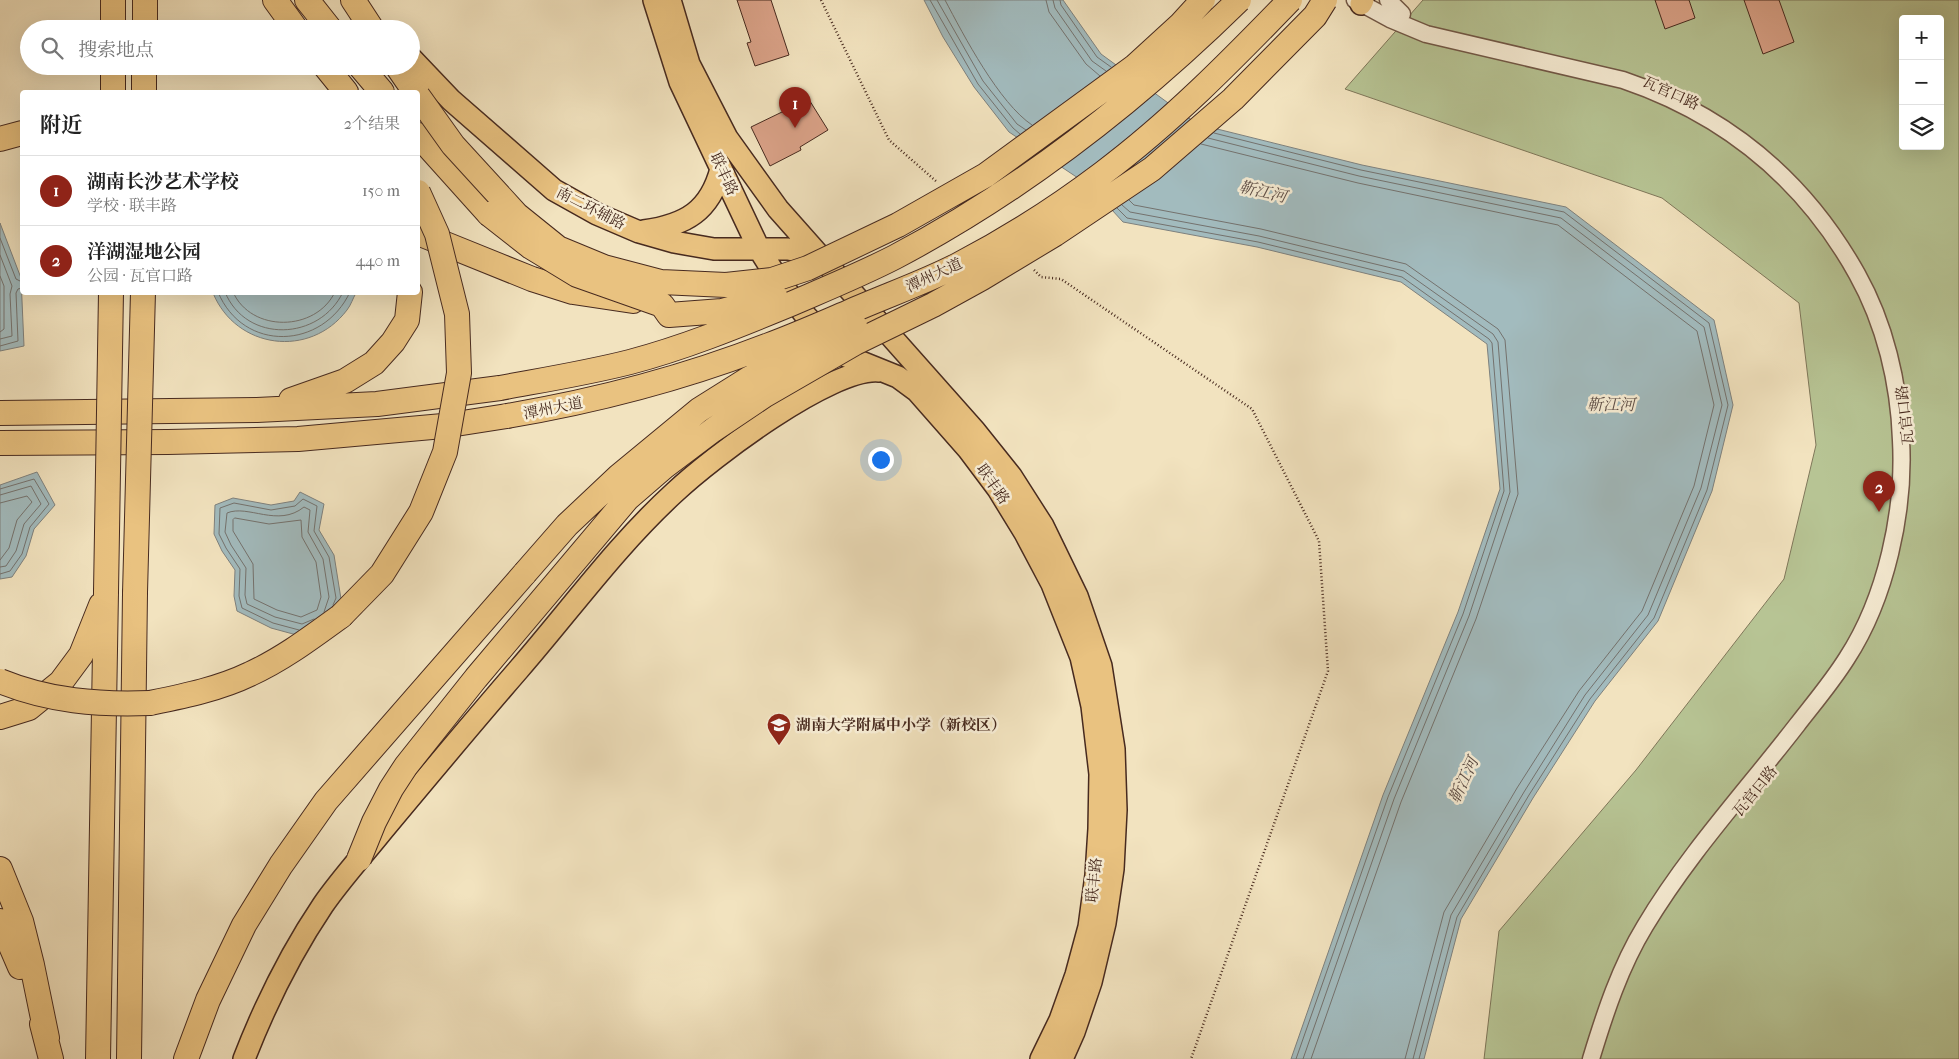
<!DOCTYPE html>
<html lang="zh">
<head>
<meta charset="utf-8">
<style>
	:root { --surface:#fff; --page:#f2f2f2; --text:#222; --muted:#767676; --line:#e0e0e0; --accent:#8f2418 }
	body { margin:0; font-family:"IM FELL French Canon","Noto Serif SC",serif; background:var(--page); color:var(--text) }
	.controls { position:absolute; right:15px; top:15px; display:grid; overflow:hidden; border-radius:5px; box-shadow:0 5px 20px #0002 }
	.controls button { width:45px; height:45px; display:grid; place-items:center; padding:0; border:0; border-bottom:1px solid var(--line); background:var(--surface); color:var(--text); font:25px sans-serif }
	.you { position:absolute; left:880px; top:459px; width:18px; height:18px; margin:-12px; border:4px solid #fff; border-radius:50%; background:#1a73e8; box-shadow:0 0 0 8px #1a73e833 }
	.badge { display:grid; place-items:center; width:32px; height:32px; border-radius:50%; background:var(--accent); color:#fff; font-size:16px; font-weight:700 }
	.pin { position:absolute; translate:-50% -41px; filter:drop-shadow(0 1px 2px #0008) }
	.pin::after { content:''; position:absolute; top:26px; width:18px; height:15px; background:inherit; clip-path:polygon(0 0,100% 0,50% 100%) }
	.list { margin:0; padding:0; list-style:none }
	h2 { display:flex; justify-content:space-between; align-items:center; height:65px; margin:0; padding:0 20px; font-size:21px }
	h2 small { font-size:16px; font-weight:400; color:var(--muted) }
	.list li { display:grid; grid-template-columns:32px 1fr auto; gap:15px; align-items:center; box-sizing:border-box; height:70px; padding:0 20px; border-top:1px solid var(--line) }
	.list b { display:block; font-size:19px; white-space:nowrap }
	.list p { margin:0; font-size:16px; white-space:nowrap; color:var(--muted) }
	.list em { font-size:16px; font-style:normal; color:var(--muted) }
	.icon { flex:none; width:28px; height:28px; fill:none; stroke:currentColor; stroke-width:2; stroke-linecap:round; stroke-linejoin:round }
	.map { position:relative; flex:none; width:1959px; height:1059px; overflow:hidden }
	.search { position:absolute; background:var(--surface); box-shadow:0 5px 20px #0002; left:20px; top:20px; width:400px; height:55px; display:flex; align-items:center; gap:12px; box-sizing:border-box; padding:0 18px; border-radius:28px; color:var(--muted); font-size:19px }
	.panel { position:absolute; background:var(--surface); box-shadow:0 5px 20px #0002; left:20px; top:90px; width:400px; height:205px; border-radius:5px }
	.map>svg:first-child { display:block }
	.green { fill:#b7c494; stroke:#7f775a; fill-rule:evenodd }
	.water { fill:#a2bbbe; stroke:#7e817e }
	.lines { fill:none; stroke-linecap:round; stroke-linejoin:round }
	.shore { stroke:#74726e; stroke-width:1 }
	.building { fill:#daa288; stroke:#472a1f }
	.minor-casing { stroke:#725847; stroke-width:19 }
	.major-casing { stroke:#472a1f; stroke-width:24 }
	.highway-casing { stroke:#472a1f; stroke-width:26 }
	.path { stroke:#472a1f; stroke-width:2.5; stroke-dasharray:1 2.5; stroke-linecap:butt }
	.minor { stroke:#f7edd5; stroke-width:16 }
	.major { stroke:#e9c280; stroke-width:21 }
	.highway { stroke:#e9c280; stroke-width:24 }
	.highway-bridge-casing { stroke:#472a1f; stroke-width:26; stroke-linecap:butt }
	.highway-bridge { stroke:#e9c280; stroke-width:24 }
	.labels { text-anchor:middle; stroke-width:5; stroke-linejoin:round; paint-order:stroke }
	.street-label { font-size:15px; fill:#472a1f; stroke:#f7edd5 }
	.poi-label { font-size:15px; font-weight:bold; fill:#472a1f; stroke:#f7edd5; text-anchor:start }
	.water-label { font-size:16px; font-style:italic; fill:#5e4e47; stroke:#f7edd5 }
</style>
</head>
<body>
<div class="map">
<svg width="1959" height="1059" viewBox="0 0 1959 1059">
	<rect width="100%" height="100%" fill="#f2e3bf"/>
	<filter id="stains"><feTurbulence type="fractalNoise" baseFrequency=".004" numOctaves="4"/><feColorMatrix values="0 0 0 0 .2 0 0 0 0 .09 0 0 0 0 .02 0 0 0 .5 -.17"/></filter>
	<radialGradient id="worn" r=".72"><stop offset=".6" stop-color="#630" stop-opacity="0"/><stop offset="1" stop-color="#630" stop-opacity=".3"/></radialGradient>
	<path class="green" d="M 1423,0 L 1959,0 L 1959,1059 L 1484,1059 L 1499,931 L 1636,770 L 1784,579 L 1816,445 L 1799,303 L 1662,198 L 1345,89 ZM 1903,19 L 1940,19 L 1940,146 L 1903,146 Z"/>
	<path class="water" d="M 924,0 L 1063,0 L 1101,54 L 1197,124 L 1362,165 L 1566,207 L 1714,320 L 1733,405 L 1712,491 L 1658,621 L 1595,701 L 1533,798 L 1461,919 L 1424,1059 L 1291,1059 L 1383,795 L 1458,612 L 1500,489 L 1487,344 L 1401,282 L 1257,247 L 1123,222 L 1090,186 L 1009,132 L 974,87 L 943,37 Z
		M 0,223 L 21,278 L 24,346 L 0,351 Z
		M 213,293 L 356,293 C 353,298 351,305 347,310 C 310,359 236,349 213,293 Z
		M 37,472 L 55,505 L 34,529 L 26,556 L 12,577 L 0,579 L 0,485 Z
		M 300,492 L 324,504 L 319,530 L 334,555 L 341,599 L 332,623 L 304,637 L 271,628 L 237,611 L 234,596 L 235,570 L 222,551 L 214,534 L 215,505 L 233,498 L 271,505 L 294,501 Z"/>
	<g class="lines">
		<path class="shore" d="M 930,0 L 978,84 L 1013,128 L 1020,134
			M 937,0 L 983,81 L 1017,124 L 1026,130
			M 945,0 C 964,36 999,103 1032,125
			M 1046,0 L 1049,12 L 1086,64 L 1100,76
			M 1053,0 L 1055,8 L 1092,61 L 1106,71
			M 1060,0 L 1061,5 L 1097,57 L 1111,67
			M 1214,133 L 1361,170 L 1564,212 L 1709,323 L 1728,405 L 1707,490 L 1654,618 L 1590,699 L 1529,795 L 1457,917 L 1419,1059
			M 1208,138 L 1359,176 L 1561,218 L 1704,327 L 1722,405 L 1701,488 L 1648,615 L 1585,695 L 1524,792 L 1451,915 L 1413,1059
			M 1201,144 L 1358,183 L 1558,225 L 1697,331 L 1714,405 L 1694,486 L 1642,611 L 1579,691 L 1517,788 L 1444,912 L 1405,1059
			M 1129,200 L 1134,205 L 1261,229 L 1406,264 L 1498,329 L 1505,340 L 1518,494 L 1476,619 L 1401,802 L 1311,1059
			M 1122,205 L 1130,212 L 1259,236 L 1404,271 L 1493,334 L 1498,342 L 1510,492 L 1469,616 L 1394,799 L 1303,1059
			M 1117,208 L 1127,218 L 1258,242 L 1402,277 L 1489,339 L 1492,343 L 1504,491 L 1463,614 L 1388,797 L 1296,1059
			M 0,238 L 16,279 L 22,282
			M 0,255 L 12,286 L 10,294 L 12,336 L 0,339
			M 0,276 L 4,286 L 4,329 L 0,332
			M 218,292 C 243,353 323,350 350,292
			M 225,292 C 246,344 320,341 343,292
			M 233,292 C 251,333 316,332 335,292
			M 0,346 L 18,341 L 16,293 L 18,289 L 22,288
			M 0,489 L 34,479 L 49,504 L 30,527 L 22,554 L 10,571 L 0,574
			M 0,495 L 31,486 L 41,504 L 24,524 L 16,551 L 6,566 L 0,567
			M 0,503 L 27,496 L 32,502 L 17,520 L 9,548 L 0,560
			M 235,518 L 269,524 L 301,520 L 302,537 L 316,562 L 321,597 L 317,610 L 301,617 L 277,610 L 254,599 L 253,564 L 233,531 L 233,520 Z
			M 314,619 L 302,624 L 275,617 L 247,604 L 245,595 L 246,568 L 231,545 L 225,532 L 227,513 C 248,504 278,528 304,507 L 310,510 L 308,532 L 323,559 L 329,597 L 324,612
			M 299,630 L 273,623 L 242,608 L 239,596 L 240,569 L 226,548 L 219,534 L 220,508 L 234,503 L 271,510 L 295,506 L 303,499 L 317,506 L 314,531 L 329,557 L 336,598 L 333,605"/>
	</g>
	<path class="building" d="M 737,0 L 771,0 L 789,55 L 755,66 L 747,43 L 751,42 Z
		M 1655,0 L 1689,0 L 1695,18 L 1665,29 Z
		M 1744,0 L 1779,0 L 1794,42 L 1763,54 Z
		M 808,98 L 828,130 L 800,147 L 801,150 L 770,166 L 751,127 L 782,112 L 783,113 Z"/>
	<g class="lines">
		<defs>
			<path id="minor" d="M 1355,0 L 1390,19 L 1426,34 L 1623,80 C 1726,115 1804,179 1857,274 C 1885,324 1899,383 1901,440 C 1905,511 1886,598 1847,658 C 1832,682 1814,703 1797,725 C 1746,791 1688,854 1645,926 C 1620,967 1605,1013 1591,1059
				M 1388,0 L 1402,14"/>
			<path id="major" d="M 654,0 L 680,82 L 759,249 L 781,284 L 806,316 L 834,345 L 846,356 L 898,377 L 917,391 L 968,449 L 998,489 L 1025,533 L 1052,584 L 1081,657 L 1092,706 L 1100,774 L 1099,829 L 1096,875 L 1089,927 L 1076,975 L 1060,1020 L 1041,1059
				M 670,0 L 689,64 L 727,138 L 778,209 L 975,431 L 1011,476 L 1043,526 L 1077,596 L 1101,666 L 1114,749 L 1116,810 L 1113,869 L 1105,923 L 1091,982 L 1074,1032 L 1062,1059
				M 1361,4 L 1363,0
				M 411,58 L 451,100 L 554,190 L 597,214 L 639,232 L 674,242 L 714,249 L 788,249 L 819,255
				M 644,231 C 686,225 710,211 721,169
				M 244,1059 C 265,1005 290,954 323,905 C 341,879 363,855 383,830 C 428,776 473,722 519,669 C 571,609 617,545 675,492 C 711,458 831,367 879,371"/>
			<path id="highway" d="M 275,0 L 296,29
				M 307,0 L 330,29
				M 353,0 L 372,29
				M 113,29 L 113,0
				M 145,29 L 145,0
				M 325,66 L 346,92
				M 360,66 L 382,92
				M 397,66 L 415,92
				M 113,92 L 113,66
				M 144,92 L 144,66
				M 418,135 L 489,214
				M 0,139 L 22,133
				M 418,233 L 532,279 L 573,292 L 633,301
				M 291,400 L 345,381 L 374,363 L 393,342 L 407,320 L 410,292
				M 0,413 L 257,410 L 377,404 L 500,388
				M 0,443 L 168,442 L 298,439 L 443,426 L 507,416
				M 150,703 C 184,696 219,689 250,674 C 283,659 312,637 341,616
				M 0,717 L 29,708 L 61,682 L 81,655 L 101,605
				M 0,869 L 21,921 L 32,965 L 47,1038
				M 0,921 L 20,967
				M 42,1024 L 51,1059
				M 98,1059 L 106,592
				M 129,1059 L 135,593
				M 186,1059 L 208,1000 L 244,925 L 281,865 L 326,801 L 525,573"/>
		</defs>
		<use href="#minor" class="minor-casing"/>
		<use href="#major" class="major-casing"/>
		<use href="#highway" class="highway-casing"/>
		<path class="path" d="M 821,0 L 889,140 L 937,182
			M 1034,270 L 1041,277 L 1061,279 L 1252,409 L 1319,541 L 1328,671 L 1191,1059"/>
		<use href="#minor" class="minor"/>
		<use href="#major" class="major"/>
		<use href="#highway" class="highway"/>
		<defs>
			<path id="highway-bridge" d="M 418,96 L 453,145 L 517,215 L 558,248 L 604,267 L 661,282 L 726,285 L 772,280 L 808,268 L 898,225 L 986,175 L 1134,67 L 1181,24 L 1203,0
				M 489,214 L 531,247 L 577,275 L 662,305 L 669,315 L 722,311 L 775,296
				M 500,388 C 543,380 587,373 630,362 C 683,348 735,327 786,306 C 823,290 860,275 895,257 C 1024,189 1135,102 1239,0
				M 507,416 C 596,401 684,378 769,345 C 796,335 823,323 849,312 C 885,296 923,283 958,265 C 1008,239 1058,207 1103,173 C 1171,122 1231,61 1290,0
				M 525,573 L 567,525 L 619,476 L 699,410 L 750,378 L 796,353 L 855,326
				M 106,592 L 111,292
				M 135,593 L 143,292
				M 341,616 L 382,574 L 421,512 L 445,452 L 459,373 L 457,314 L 437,234 L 418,192
				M 0,681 C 49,701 98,705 150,703
				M 359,859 L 374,822 L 391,789 L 406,766 L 476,678 L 627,499 L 664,467 L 713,430 L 765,395 L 855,343 L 933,305 L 982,278 L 1055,234 L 1152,169 L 1233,99 L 1315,16 L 1325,0"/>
		</defs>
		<use href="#highway-bridge" class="highway-bridge-casing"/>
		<use href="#highway-bridge" class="highway-bridge"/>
	</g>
	<defs>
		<symbol id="school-pin" viewBox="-11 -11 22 30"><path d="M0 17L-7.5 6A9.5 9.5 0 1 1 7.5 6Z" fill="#8f2418" stroke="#f7edd5"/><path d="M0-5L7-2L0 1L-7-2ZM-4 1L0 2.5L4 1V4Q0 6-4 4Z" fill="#fff"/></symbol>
	</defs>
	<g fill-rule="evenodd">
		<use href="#school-pin" x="765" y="711" width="28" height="38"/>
	</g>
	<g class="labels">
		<g class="street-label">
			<text transform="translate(1671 93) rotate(24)" y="5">瓦官口路</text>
			<text transform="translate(724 174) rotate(65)" y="5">联丰路</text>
			<text transform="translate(591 208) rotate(27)" y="5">南二环辅路</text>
			<text transform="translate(934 275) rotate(-25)" y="5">潭州大道</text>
			<text transform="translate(553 408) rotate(-11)" y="5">潭州大道</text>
			<text transform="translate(1905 415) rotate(-97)" y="5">瓦官口路</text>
			<text transform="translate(993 484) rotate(55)" y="5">联丰路</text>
			<text transform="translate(1755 791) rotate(-51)" y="5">瓦官口路</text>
			<text transform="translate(1094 880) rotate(-84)" y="5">联丰路</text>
		</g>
		<g class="poi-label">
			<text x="796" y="730">湖南大学附属中小学（新校区）</text>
		</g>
		<g class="water-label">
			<text transform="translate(1263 191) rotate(13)" y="6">靳江河</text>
			<text x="1611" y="410">靳江河</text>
			<text transform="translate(1463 780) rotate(-65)" y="6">靳江河</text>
		</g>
	</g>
	<rect width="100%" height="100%" filter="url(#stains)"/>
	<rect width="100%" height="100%" fill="url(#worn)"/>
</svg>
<div class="controls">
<button>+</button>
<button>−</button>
<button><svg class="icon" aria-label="layers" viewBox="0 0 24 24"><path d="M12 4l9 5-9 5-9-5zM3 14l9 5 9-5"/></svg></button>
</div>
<div class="you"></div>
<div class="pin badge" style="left:795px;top:128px">1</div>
<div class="pin badge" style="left:1879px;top:512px">2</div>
<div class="search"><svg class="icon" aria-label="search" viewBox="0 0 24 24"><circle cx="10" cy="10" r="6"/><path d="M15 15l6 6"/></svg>搜索地点</div>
<section class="panel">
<h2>附近<small>2个结果</small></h2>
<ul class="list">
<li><span class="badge">1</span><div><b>湖南长沙艺术学校</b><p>学校 · 联丰路</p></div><em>150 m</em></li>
<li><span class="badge">2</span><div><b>洋湖湿地公园</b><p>公园 · 瓦官口路</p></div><em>440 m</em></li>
</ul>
</section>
</div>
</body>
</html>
